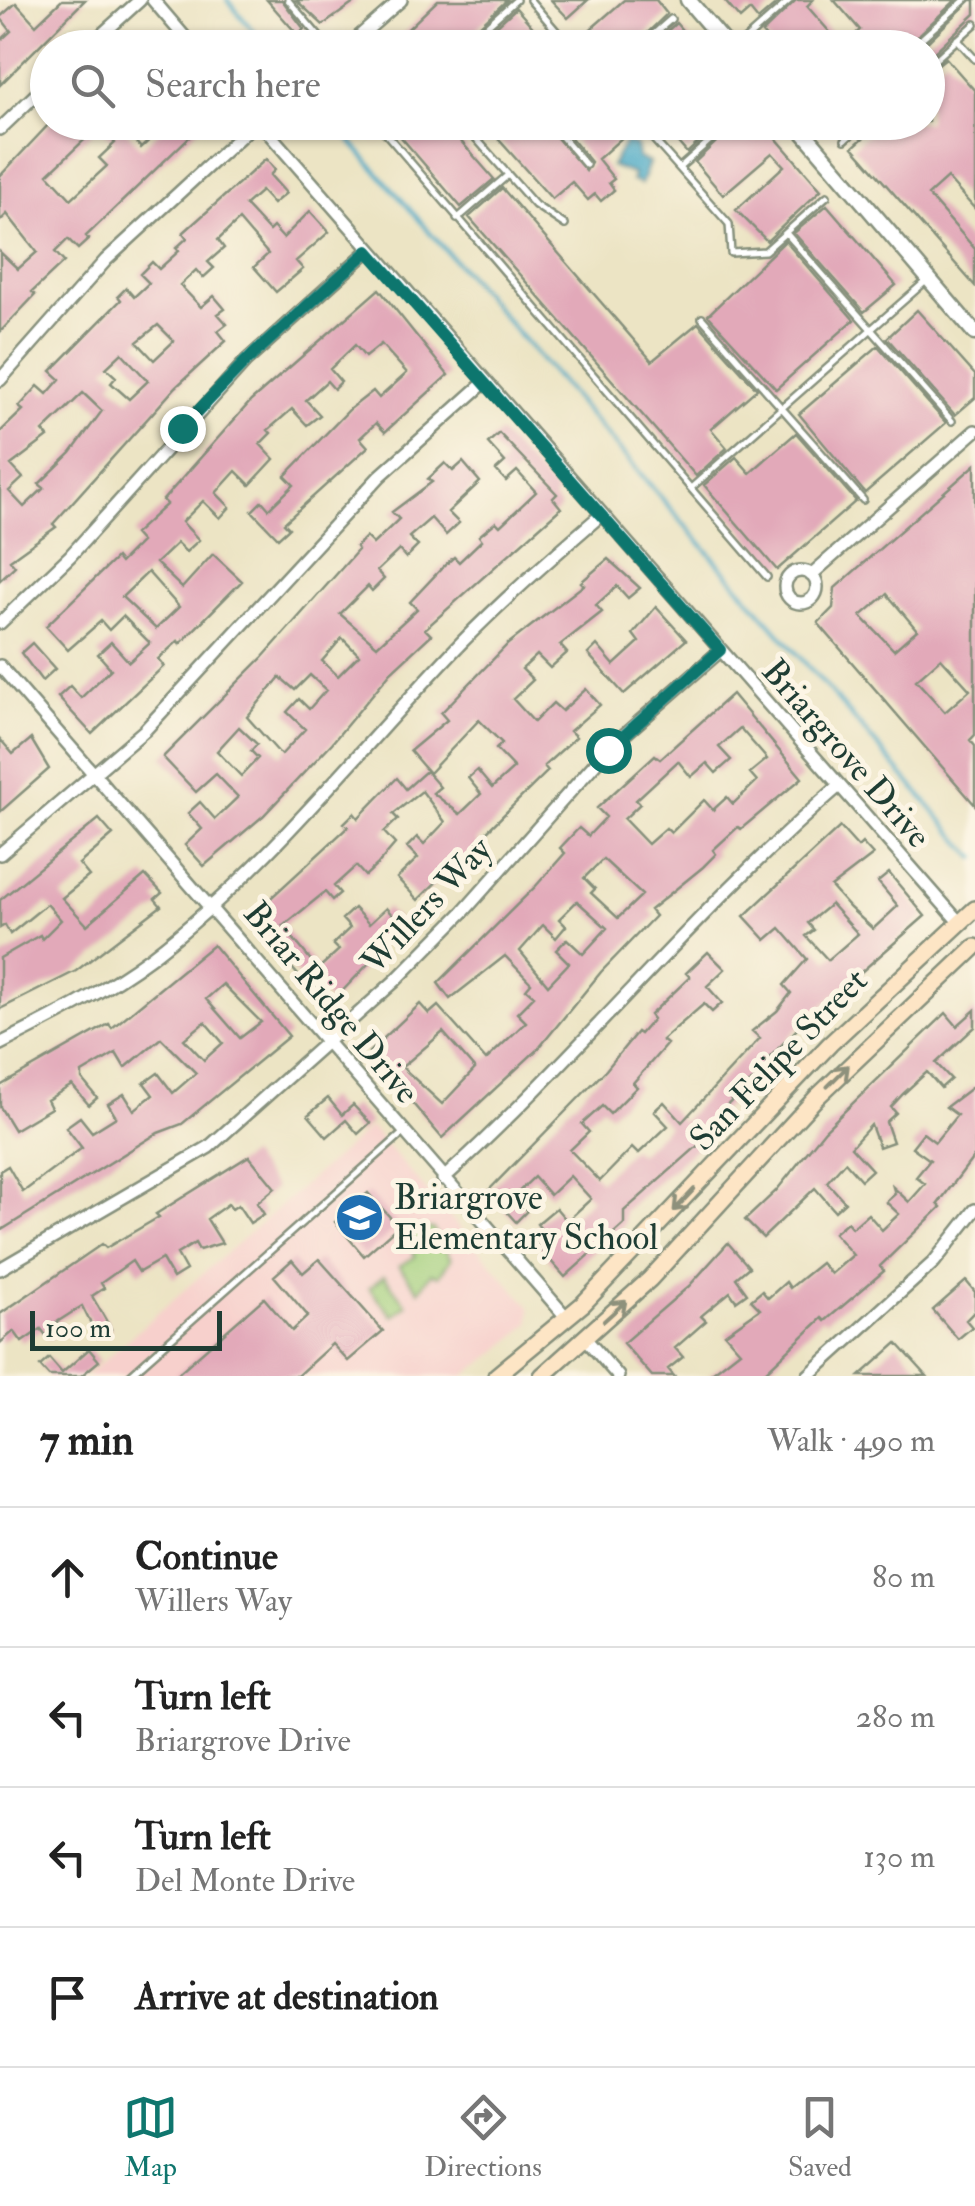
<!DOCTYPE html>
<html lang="en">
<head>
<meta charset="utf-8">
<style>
	:root { --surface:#fff; --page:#f6f6f6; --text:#222; --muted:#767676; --line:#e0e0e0; --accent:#0f766e }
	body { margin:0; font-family:"IM FELL Double Pica",serif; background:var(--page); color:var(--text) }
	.scale { position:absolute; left:30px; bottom:25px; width:192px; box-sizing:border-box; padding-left:10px; border:5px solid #1f3d34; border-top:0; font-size:28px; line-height:35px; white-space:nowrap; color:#1f3d34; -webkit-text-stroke:8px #fcf5e5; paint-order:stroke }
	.stop { position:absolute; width:30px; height:30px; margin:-22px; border:8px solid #0f766e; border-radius:50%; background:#fff }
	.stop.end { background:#0f766e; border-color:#fff; box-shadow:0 2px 10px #0008 }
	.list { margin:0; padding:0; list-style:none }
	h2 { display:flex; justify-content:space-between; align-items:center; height:130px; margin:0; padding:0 40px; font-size:42px }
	h2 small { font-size:32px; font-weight:400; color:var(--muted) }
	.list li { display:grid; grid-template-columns:65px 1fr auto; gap:30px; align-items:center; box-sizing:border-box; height:140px; padding:0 40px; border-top:2px solid var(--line) }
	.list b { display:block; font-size:38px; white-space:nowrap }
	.list p { margin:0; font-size:32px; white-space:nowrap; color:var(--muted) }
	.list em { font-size:32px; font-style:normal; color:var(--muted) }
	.icon { flex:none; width:55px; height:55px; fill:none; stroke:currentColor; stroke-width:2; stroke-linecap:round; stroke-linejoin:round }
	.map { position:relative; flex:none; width:975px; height:1376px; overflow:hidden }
	.search { position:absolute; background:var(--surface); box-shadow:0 2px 8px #0004; left:30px; right:30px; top:30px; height:110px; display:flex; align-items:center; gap:25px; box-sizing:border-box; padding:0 35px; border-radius:55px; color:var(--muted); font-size:38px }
	.sheet { height:690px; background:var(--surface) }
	nav { display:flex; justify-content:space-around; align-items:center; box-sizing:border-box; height:140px; border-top:2px solid var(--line); background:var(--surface); font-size:28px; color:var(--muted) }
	nav a { display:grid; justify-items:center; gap:5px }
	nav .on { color:var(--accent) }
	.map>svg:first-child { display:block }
	.built { fill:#f7d0cc }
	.green { fill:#a3cf7c; stroke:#618658; stroke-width:2.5 }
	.water { fill:#46a8c6; stroke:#32727d; stroke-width:2.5 }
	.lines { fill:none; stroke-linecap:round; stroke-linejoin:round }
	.stream { stroke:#46a8c6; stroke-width:4 }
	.building { fill:#e2a9b9; fill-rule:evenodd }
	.service-casing { stroke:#86907c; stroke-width:10 }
	.minor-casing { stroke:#86907c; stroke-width:16 }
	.tertiary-casing { stroke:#86907c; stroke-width:19 }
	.secondary-casing { stroke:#86907c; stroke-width:20 }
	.service { stroke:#fff; stroke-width:5 }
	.minor { stroke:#fff; stroke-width:11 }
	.tertiary { stroke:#fff; stroke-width:14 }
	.secondary { stroke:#fde5c5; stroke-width:15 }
	.oneway { stroke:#8e917c }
	.route { stroke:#0f766e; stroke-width:12 }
	.labels { text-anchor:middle; stroke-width:10; stroke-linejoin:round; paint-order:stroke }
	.street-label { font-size:35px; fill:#1f3d34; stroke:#fcf5e5 }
	.poi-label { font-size:35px; fill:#1f3d34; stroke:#fcf5e5; text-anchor:start }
</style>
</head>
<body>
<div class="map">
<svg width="975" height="1376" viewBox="0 0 975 1376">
	<rect width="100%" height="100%" fill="#fcf5e5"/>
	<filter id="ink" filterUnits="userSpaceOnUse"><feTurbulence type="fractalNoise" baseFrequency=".01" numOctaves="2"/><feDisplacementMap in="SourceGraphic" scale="20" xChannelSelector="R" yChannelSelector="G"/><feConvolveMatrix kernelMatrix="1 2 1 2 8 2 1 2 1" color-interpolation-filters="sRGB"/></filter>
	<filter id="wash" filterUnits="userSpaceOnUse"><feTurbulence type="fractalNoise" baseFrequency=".0048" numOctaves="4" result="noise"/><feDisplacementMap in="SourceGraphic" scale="40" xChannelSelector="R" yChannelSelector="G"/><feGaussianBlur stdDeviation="2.25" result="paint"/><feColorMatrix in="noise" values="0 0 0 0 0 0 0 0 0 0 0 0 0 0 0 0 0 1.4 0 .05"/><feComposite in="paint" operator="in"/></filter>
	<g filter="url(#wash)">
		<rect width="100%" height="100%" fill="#ece4c4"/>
		<path class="built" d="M 370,1127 L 530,1307 L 530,1323 L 497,1352 L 464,1376 L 86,1376 Z"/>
		<path class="green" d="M 413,1227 L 433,1229 L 451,1259 L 439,1276 L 431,1273 L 419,1291 L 399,1266 L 415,1257 L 409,1233 Z
			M 384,1276 L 407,1305 L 393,1316 L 369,1288 Z"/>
		<path class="water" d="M 625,142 L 636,145 L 638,158 L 649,163 L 641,184 L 632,181 L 633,174 L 611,166 Z"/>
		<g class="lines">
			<path class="stream" d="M 227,0 L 268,48
				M 334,122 L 975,858"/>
		</g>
		<g id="blocks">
			<path class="building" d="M 62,0 L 85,0 L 0,85 L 0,41 L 11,31 L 0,17 L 16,3 L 36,25 Z
				M 267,0 L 282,0 L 304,29 L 298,35 Z
				M 296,0 L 358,0 L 323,25 Z
				M 438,0 L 507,0 L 456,48 L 388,48 Z
				M 551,0 L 588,0 L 568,18 Z
				M 624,0 L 656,0 L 667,14 L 632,48 L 595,48 L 584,35 Z
				M 724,0 L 781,0 L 758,20 L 750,10 L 740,19 Z
				M 796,0 L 813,0 L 807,6 L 842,46 L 860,30 L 834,0 L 956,0 L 905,48 L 775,48 L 762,33 Z
				M 971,0 L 975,0 L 975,14 L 928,58 L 928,48 L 921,48 Z
				M 516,8 L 543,39 L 533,48 L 472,48 Z
				M 676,23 L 697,48 L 648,48 L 675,24 Z
				M 946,58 L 975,91 L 975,209 L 947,178 L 928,195 L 975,249 L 975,286 L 853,147 L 881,122 L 928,122 L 928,72 Z
				M 51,122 L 119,122 L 141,148 L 169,122 L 205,122 L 86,236 L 89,239 L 78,249 L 68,239 L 55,252 L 64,262 L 32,292 L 35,295 L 0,332 L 0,252 L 18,269 L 37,252 L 7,214 L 0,221 L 0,176 ZM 99,126 L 115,143 L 99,158 L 107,166 L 71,199 L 48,174 Z
				M 388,122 L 444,122 L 494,179 L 461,207 Z
				M 483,122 L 543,122 L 586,171 L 591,162 L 558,122 L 613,122 L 625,135 L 598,159 L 614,179 L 609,183 L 614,190 L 601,201 L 595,194 L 588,200 L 572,182 L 552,199 Z
				M 660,122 L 721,122 L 687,153 Z
				M 737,122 L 762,122 L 821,190 L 767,241 L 736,210 L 784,166 L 772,153 L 723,195 L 695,162 Z
				M 266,159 L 275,170 L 270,175 L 286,193 L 273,204 L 261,191 L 245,205 L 269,231 L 273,227 L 283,238 L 310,211 L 329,232 L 296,261 L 303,269 L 276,292 L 254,267 L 268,254 L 239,220 L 218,240 L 224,248 L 208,262 L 214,268 L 203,278 L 196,270 L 180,285 L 201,307 L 214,296 L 225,309 L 218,314 L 227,324 L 218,331 L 226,341 L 176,387 L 53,524 L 56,527 L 10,560 L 15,566 L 0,580 L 0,432 L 23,410 L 19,407 L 38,386 L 47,394 L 60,379 L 51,371 L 121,300 L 118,296 L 126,288 L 134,297 L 149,283 L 140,274 L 152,262 L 159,269 L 179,251 L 176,248 L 187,238 L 183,233 ZM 158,325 L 174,341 L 154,360 L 137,342 ZM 122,353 L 148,381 L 129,399 L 111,383 L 116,377 L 106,368 ZM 83,393 L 102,411 L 71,453 L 39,484 L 44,488 L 24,507 L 9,491 L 23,478 L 11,465 L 48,437 L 43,431 Z
				M 502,188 L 652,361 L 698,323 L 757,389 L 711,429 L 727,448 L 696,476 L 469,217 Z
				M 827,205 L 896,285 L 864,312 L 794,233 Z
				M 785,241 L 854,320 L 776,389 L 708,315 Z
				M 379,289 L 448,375 L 385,432 L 376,423 L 360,438 L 368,447 L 284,523 L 289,528 L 278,538 L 252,511 L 262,501 L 269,509 L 294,485 L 285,476 L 350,409 L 373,391 L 379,398 L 407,373 L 381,344 L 365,357 L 355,345 L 330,369 L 341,382 L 334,389 L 327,381 L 306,400 L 320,415 L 307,425 L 292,409 L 268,430 L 271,433 L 260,444 L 274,459 L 250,485 L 236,471 L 216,493 L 230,507 L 220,518 L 203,501 L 182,522 L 199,540 L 186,552 L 177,543 L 156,563 L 182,588 L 213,554 L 242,581 L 180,644 L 178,641 L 158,659 L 164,666 L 92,734 L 58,697 L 70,686 L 81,698 L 111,669 L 98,654 L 111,642 L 129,662 L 150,643 L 123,616 L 109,630 L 101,621 L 68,650 L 46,626 L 116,558 L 120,563 L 141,542 L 134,534 L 167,504 L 163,500 L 251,401 ZM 148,572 L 179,607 L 156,629 L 122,597 Z
				M 917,310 L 975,375 L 975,398 L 955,415 L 887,338 Z
				M 878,346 L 946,423 L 865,493 L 799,414 Z
				M 499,433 L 557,494 L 553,498 L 561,508 L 425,629 L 431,635 L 391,672 L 332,743 L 263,816 L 204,866 L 185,845 L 202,829 L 188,813 L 200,802 L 215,819 L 238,797 L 216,774 L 196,792 L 163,757 L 262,658 L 358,550 L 356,547 L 366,537 L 373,544 L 399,519 L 392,512 L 432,482 L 428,479 L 445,463 L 453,471 L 463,462 L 480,482 L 448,512 L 459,523 L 446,535 L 431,518 L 409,537 L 418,546 L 406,558 L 399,550 L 377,571 L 384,579 L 372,591 L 368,586 L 340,614 L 377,646 L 417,609 L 410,602 L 443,567 L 454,557 L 459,562 L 482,540 L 479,536 L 496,522 L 500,526 L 536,492 L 517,471 L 506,481 L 496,470 L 505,462 L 488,443 ZM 342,638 L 359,655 L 338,676 L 322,661 ZM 310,675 L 326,690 L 309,709 L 299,699 L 287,712 L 305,729 L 281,755 L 247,717 L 280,677 L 295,690 ZM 239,727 L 257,744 L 251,751 L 258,758 L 241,776 L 217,751 Z
				M 796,433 L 856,501 L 777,570 L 704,485 L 736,457 L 750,473 Z
				M 975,465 L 975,735 L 970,740 L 975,746 L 975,805 L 818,623 L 833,608 L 835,588 ZM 887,594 L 917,630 L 894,650 L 861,616 ZM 941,658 L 970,690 L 945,712 L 916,680 Z
				M 608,559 L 640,588 L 628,598 L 617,586 L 596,605 L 602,612 L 560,645 L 567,653 L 550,668 L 537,655 L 522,669 L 533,680 L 513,699 L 534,722 L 553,703 L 562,711 L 586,689 L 600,705 L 570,731 L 576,737 L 544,766 L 548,771 L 476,842 L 479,845 L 459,867 L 455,864 L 418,900 L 397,878 L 418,858 L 407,847 L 417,837 L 424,844 L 445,822 L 422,791 L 393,814 L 398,819 L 384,832 L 395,844 L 377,865 L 365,876 L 356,866 L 334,886 L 340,893 L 332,900 L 325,892 L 283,926 L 318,969 L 339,950 L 333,944 L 350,928 L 342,919 L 354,908 L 369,924 L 386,908 L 404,928 L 365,956 L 370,962 L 331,1003 L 309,980 L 305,983 L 249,918 L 348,827 L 344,823 L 354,813 L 358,818 L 397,778 L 406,789 L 426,771 L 440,787 L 433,793 L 460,814 L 481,794 L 468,778 L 477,770 L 492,788 L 514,768 L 496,749 L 502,743 L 479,720 L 429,773 L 410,751 L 447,720 L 441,713 L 508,644 L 584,585 L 581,582 Z
				M 656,607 L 686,640 L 624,694 L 588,654 L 597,645 L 614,665 L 639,642 L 633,634 Z
				M 32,643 L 55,669 L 42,681 L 21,653 Z
				M 732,694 L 802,778 L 741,829 L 738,827 L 713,850 L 716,854 L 703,867 L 650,910 L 655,916 L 601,972 L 539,1048 L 442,1138 L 369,1052 L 420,1004 L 429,1014 L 438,1006 L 486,1060 L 526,1022 L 517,1013 L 534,996 L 526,989 L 531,983 L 505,956 L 450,999 L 438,983 L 535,887 L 565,853 L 560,848 L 579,828 L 588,836 L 606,817 L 597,808 L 655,755 L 660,759 ZM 740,728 L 767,759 L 750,773 L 757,781 L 733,804 L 727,797 L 713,810 L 704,800 L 671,833 L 666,828 L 648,844 L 624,819 L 640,804 L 636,800 L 678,761 L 691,777 L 707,763 L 716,773 L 731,760 L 719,747 ZM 603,859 L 642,895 L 618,918 L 591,893 L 595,889 L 584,878 ZM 577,901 L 607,928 L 583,954 L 567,939 L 556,950 L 569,963 L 548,985 L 520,951 L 543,925 L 556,938 L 566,926 L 559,919 ZM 443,1032 L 475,1069 L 442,1104 L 402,1067 Z
				M 0,739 L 13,754 L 31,739 L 49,769 L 0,812 Z
				M 99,819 L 113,835 L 79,864 L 89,876 L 62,898 L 87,925 L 145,875 L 162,893 L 155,899 L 161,906 L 76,971 L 0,1009 L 0,958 L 40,935 L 42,939 L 61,920 L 47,904 L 10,934 L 5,925 L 0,928 L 0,900 Z
				M 840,827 L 858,847 L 862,843 L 873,855 L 831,887 L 850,908 L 873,929 L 898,906 L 878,882 L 889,873 L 925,916 L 803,1023 L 766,1061 L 769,1065 L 695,1136 L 701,1143 L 624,1211 L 624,1224 L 565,1277 L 535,1243 L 545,1234 L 537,1224 L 556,1208 L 567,1221 L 591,1199 L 570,1176 L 550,1195 L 534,1177 L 514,1196 L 527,1211 L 516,1222 L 488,1191 L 606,1070 L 637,1032 L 640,1034 L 653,1019 L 650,1015 L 690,977 L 686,973 L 708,952 L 725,969 L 707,986 L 722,1003 L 712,1012 L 704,1004 L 662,1040 L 667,1044 L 633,1083 L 637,1087 L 610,1114 L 602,1106 L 582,1124 L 589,1132 L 570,1150 L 600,1181 L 632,1148 L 638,1154 L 668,1126 L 654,1111 L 664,1102 L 682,1122 L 760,1038 L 752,1031 L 777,1011 L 791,993 L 784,985 L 807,959 L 780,928 L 766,940 L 744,916 ZM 831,904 L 858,934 L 828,960 L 806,936 L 814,930 L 808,923 Z
				M 213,945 L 289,1036 L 182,1124 L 158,1133 L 0,1231 L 0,1171 L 8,1166 L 23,1192 L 82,1148 L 66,1127 L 80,1117 L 92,1132 L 116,1117 L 108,1104 L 124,1094 L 134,1110 L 153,1095 L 144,1083 L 158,1073 L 173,1093 L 196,1073 L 161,1038 L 125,1068 L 116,1053 L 82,1073 L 82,1079 L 97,1098 L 89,1105 L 72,1085 L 47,1100 L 51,1108 L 14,1130 L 0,1107 L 0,1086 L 109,1024 L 112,1028 ZM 223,984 L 261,1022 L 240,1038 L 206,999 ZM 205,1022 L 223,1043 L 204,1060 L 184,1039 Z
				M 975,1010 L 975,1027 L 936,1063 L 951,1079 L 941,1088 L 927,1072 L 903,1094 L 891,1107 L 896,1113 L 886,1122 L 893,1142 L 879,1147 L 871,1125 L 851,1147 L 872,1170 L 861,1180 L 845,1162 L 827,1182 L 845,1202 L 835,1211 L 815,1188 L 763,1238 L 745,1220 L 776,1191 L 825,1130 L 946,1013 L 957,1026 Z
				M 975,1085 L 975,1155 L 938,1204 L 941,1207 L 880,1266 L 884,1271 L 825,1321 L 822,1318 L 761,1376 L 708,1376 L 740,1351 L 725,1334 L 760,1309 L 751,1300 L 762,1291 L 768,1298 L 786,1282 L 790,1288 L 821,1263 L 831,1274 L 853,1255 L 834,1233 L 847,1222 L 852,1228 L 868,1214 L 882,1230 L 899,1214 L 886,1202 L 895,1194 L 893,1187 L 909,1202 L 925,1184 L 916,1177 L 930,1160 L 912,1147 L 923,1133 L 935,1142 L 957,1115 L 946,1107 Z
				M 328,1098 L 342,1115 L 353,1105 L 370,1123 L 358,1134 L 346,1120 L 327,1137 L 308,1115 Z
				M 249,1156 L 275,1188 L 257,1203 L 264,1214 L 250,1223 L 238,1205 L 232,1209 L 228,1204 L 207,1219 L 222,1243 L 199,1250 L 195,1243 L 177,1254 L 186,1270 L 173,1278 L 162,1259 L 139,1272 L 132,1261 L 101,1283 L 104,1288 L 92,1296 L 111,1329 L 98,1338 L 82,1306 L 57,1322 L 63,1329 L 49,1339 L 41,1329 L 22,1342 L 14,1331 L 0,1343 L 0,1314 L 102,1244 L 106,1248 L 159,1217 L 156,1214 Z
				M 368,1193 L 398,1226 L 364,1256 L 335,1222 Z
				M 728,1243 L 749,1267 L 736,1278 L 747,1293 L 736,1301 L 730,1292 L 701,1316 L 706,1321 L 675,1348 L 683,1357 L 668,1369 L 674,1376 L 652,1376 L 623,1343 L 689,1286 Z
				M 319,1259 L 383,1331 L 348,1361 L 332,1344 L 297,1376 L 175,1376 L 264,1298 L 292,1331 L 308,1316 L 274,1276 L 292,1260 L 303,1273 Z
				M 966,1281 L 975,1292 L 975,1311 L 966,1320 L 972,1327 L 958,1339 L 933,1310 Z
				M 897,1343 L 927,1376 L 860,1376 Z
				M 89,1349 L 99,1361 L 81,1376 L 49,1376 L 40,1366 L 49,1358 L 62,1373 Z"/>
		</g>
	</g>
	<g filter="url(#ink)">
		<use href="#blocks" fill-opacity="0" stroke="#86907c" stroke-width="2.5"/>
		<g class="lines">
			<defs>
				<path id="service" d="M 288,0 L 329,48
					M 530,0 L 571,48
					M 957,39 L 975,59
					M 462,48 L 516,0
					M 555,48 L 564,39
					M 638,48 L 671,19
					M 736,48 L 790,0
					M 911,48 L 965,0
					M 928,66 L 975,24
					M 376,122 L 767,577
					M 469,122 L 465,126 L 535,205 L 565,225
					M 549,122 L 586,165
					M 638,122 L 729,224 L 731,253 L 765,251 L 827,196
					M 809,137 L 826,122
					M 845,140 L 865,122
					M 679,168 L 731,122
					M 457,219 L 508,175
					M 786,233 L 952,421
					M 702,318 L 863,500
					M 691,488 L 926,281
					M 129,1376 L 403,1133"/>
				<path id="minor" d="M 153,0 L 194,48
					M 87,48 L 140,0
					M 346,48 L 401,0
					M 259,122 L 959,922
					M 0,129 L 48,83
					M 0,380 L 106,260 L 256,122
					M785 587a16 16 0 1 1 32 0a16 16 0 1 1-32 0Z
					M 811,575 L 975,431
					M 0,623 L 70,556 L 246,361 L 368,251
					M 0,666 L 567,1318
					M 0,854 L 145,730 L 380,476 L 485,382
					M 0,1044 C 52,1018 104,992 151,957 C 269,867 359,749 461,643 C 505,598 553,556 601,515
					M 443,1179 C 581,1054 697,908 839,786
					M 0,1269 L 209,1147 L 395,981 L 464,911 L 608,749 L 720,651
					M 585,1338 L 618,1376
					M 808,1376 L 934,1262 L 975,1210"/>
				<path id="tertiary" d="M 688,0 L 729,48
					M 795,122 L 975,333"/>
				<path id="secondary" d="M 496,1376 L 583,1304 L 830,1044 L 975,909
					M 542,1376 L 650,1279 L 816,1098 L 975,947"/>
			</defs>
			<use href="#service" class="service-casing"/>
			<use href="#minor" class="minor-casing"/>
			<use href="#tertiary" class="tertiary-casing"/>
			<use href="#secondary" class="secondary-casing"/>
			<use href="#service" class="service"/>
			<use href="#minor" class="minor"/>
			<use href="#tertiary" class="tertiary"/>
			<use href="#secondary" class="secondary"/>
		</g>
		<defs><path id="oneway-shaft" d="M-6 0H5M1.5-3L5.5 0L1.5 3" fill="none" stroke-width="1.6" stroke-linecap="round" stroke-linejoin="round" transform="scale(2.5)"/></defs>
		<g class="oneway">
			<use href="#oneway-shaft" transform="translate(838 1076) rotate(-45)"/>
			<use href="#oneway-shaft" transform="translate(684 1200) rotate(133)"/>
			<use href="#oneway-shaft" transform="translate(615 1311) rotate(-42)"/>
		</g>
	</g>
	<g class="lines" filter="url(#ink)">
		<path class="route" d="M 182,428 L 246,361 L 368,251 L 720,650 L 608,750"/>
	</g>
	<defs>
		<symbol id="school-disc" viewBox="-11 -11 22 22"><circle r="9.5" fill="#1f6fb2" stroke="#fcf5e5"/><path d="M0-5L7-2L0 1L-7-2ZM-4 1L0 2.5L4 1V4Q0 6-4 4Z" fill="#fff"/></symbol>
	</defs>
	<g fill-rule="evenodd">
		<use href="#school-disc" x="332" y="1190" width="55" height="55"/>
	</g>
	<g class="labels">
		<g class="street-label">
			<text transform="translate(847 753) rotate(49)" y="12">Briargrove Drive</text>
			<text transform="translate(426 905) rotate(-47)" y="12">Willers Way</text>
			<text transform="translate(332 1002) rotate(50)" y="12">Briar Ridge Drive</text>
			<text transform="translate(778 1059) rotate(-46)" y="12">San Felipe Street</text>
		</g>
		<g class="poi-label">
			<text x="394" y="1209">Briargrove<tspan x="394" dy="40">Elementary School</tspan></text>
		</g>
	</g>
</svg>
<div class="scale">100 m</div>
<div class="stop" style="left:608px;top:750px"></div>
<div class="stop end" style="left:182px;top:428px"></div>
<div class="search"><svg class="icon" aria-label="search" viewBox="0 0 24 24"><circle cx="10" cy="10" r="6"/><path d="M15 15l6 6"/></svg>Search here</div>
</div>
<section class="sheet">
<h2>7 min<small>Walk · 490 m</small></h2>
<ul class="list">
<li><svg class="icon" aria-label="ahead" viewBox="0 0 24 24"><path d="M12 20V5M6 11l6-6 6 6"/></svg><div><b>Continue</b><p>Willers Way</p></div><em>80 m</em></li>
<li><svg class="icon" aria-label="left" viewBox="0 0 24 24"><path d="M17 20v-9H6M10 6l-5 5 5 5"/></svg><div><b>Turn left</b><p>Briargrove Drive</p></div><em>280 m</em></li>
<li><svg class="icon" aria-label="left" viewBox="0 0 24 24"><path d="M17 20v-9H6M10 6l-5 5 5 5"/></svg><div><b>Turn left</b><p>Del Monte Drive</p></div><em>130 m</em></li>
<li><svg class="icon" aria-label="arrive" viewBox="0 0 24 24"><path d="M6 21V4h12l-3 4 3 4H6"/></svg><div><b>Arrive at destination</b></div></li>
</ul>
</section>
<nav>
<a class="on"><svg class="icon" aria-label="map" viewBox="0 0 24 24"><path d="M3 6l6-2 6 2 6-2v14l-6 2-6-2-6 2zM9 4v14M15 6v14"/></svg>Map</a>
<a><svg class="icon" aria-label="directions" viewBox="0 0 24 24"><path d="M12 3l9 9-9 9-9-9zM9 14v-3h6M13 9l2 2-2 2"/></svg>Directions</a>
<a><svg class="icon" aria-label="saved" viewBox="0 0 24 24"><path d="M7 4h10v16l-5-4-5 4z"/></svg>Saved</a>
</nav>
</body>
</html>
